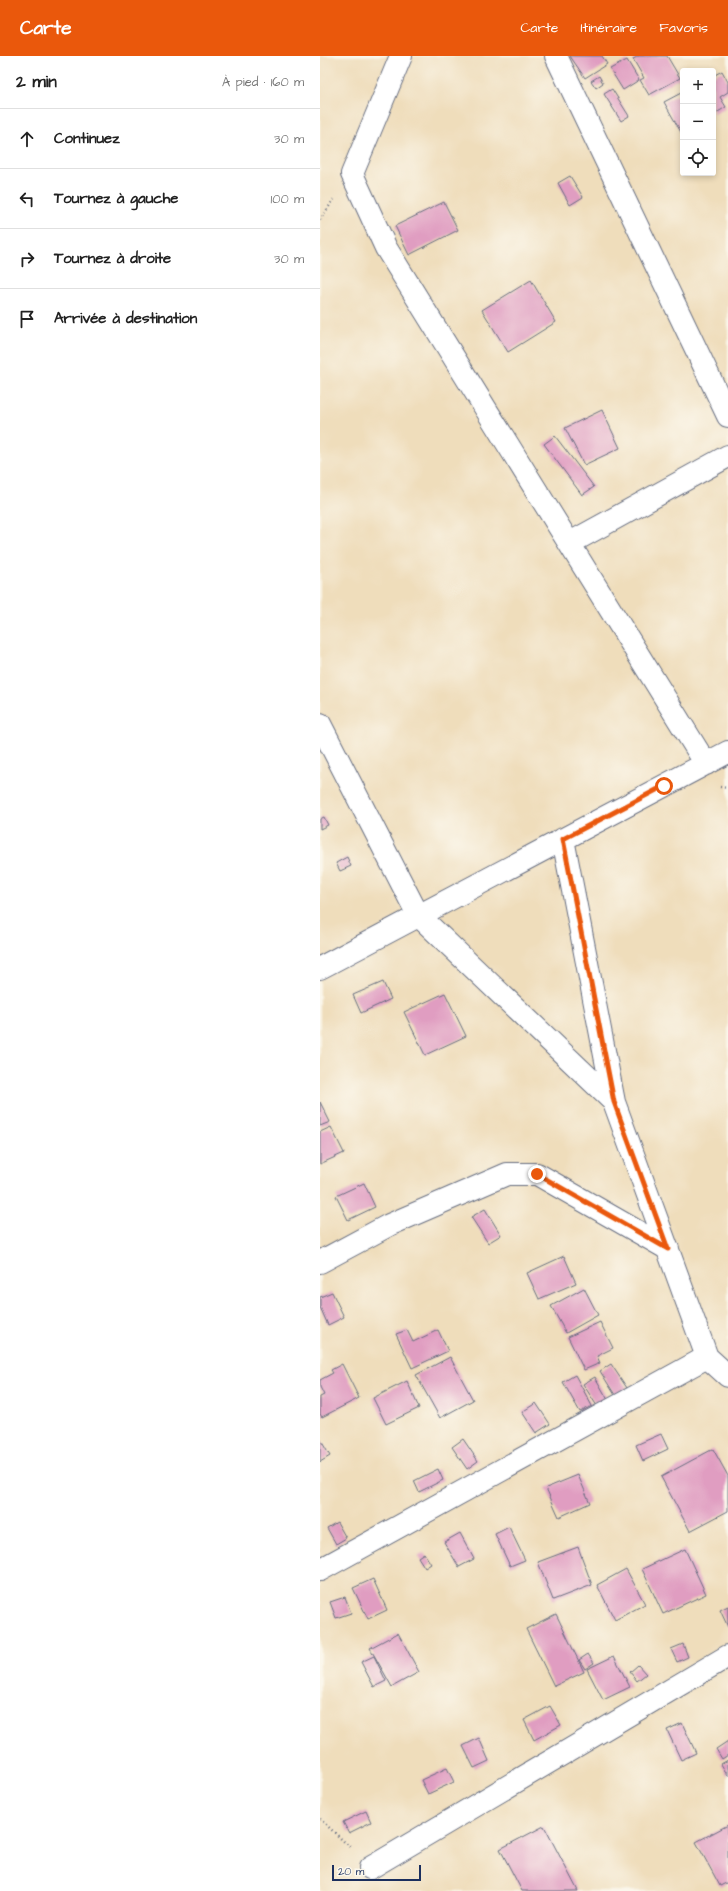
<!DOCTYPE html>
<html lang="fr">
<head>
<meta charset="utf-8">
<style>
	:root { --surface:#fff; --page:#f2f2f2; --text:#222; --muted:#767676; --line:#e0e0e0; --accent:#ea580c }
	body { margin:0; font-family:"Architects Daughter",sans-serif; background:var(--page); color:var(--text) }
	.controls { position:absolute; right:12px; top:12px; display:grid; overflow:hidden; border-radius:4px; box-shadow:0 2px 6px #0003 }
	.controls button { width:36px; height:36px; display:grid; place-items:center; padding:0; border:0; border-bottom:1px solid var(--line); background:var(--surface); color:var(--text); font:20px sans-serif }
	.scale { position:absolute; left:12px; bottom:10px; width:89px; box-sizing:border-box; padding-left:4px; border:2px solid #1b2f5e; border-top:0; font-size:11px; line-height:14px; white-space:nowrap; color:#1b2f5e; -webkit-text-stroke:3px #fbf7ec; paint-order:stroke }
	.stop { position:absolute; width:12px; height:12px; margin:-9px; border:3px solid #ea580c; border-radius:50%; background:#fff }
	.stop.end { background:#ea580c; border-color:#fff; box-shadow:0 1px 4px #0008 }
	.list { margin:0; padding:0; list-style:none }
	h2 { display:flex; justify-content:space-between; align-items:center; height:52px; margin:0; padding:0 16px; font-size:17px }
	h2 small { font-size:13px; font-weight:400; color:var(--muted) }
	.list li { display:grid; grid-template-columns:26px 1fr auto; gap:12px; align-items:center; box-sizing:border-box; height:60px; padding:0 16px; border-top:1px solid var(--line) }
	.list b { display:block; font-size:15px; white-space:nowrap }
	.list em { font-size:13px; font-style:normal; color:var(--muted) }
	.icon { flex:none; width:22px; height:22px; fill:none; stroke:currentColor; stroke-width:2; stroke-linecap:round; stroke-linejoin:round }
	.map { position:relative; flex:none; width:408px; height:1835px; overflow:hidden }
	header { display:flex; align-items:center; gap:24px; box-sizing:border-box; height:56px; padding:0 20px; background:var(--accent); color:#fff }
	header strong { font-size:19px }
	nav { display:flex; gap:22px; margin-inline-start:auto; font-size:14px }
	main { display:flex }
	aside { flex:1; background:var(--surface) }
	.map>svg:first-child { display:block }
	.building { fill:#e09dc1 }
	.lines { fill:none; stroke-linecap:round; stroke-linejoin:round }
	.street-casing { stroke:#656c7f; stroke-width:24 }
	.path { stroke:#656c7f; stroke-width:2.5; stroke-dasharray:1 3; stroke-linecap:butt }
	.street { stroke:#fff; stroke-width:22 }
	.route { stroke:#ea580c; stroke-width:5 }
</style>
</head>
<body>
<header>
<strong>Carte</strong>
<nav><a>Carte</a><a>Itinéraire</a><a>Favoris</a></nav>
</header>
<main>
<aside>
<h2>2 min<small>À pied · 160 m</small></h2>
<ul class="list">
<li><svg class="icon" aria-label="ahead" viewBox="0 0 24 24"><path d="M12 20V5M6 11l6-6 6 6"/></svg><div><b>Continuez</b></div><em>30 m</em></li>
<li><svg class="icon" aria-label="left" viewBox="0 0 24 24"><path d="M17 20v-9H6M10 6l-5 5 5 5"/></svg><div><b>Tournez à gauche</b></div><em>100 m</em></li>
<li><svg class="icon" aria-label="right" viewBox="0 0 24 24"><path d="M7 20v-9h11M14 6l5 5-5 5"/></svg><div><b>Tournez à droite</b></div><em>30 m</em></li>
<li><svg class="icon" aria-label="arrive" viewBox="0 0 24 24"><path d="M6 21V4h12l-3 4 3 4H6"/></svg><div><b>Arrivée à destination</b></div></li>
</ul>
</aside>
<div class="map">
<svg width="408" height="1835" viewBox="0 0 408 1835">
	<rect width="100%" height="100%" fill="#fbf7ec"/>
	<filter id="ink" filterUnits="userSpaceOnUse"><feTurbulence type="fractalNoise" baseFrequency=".025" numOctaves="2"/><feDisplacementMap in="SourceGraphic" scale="8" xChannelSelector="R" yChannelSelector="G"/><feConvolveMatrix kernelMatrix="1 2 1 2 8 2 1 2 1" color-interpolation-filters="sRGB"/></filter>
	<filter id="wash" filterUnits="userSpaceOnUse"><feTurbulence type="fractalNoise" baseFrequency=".012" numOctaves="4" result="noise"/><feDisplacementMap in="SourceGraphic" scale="16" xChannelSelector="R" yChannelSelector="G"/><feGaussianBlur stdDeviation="0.9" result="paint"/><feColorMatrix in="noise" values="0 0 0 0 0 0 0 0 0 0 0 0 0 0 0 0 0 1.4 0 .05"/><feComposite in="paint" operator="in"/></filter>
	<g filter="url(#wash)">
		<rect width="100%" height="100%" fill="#efddbb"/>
		<g id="blocks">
			<path class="building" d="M 250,0 L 282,0 L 287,8 L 265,22 Z
				M 319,0 L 347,0 L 360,22 L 329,39 L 320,24 L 324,22 L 313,3 Z
				M 307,4 L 319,24 L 303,34 L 290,13 Z
				M 402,15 L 408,26 L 408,36 L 400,41 L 406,51 L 393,59 L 393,20 Z
				M 279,20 L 283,27 L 276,32 L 271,25 Z
				M 292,33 L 309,60 L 301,65 L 284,38 Z
				M 363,36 L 363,77 L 362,78 L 344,46 Z
				M 250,120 L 263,141 L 250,149 L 238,127 Z
				M 124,146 L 138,174 L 89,199 L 75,170 Z
				M 211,224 L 236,266 L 188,296 L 162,254 Z
				M 282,354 L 300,392 L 264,409 L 245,372 Z
				M 235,380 L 274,431 L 262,439 L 224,388 Z
				M 4,761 L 8,769 L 0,773 L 0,763 Z
				M 27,801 L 31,810 L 20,815 L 16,807 Z
				M 63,926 L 71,943 L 41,957 L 33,939 Z
				M 125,937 L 146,980 L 105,999 L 84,956 Z
				M 0,1046 L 10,1066 L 0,1070 Z
				M 11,1071 L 24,1097 L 0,1108 L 0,1076 Z
				M 44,1127 L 55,1151 L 28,1164 L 16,1140 Z
				M 165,1153 L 181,1179 L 168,1187 L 151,1161 Z
				M 244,1200 L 256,1227 L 219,1243 L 207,1217 Z
				M 264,1232 L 278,1259 L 246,1277 L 231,1250 Z
				M 12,1236 L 24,1261 L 8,1269 L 0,1251 L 0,1241 Z
				M 280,1266 L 293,1292 L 277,1300 L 280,1307 L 264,1314 L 248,1281 Z
				M 87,1274 L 93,1286 L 118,1274 L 128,1295 L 92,1312 L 76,1278 Z
				M 130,1301 L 153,1344 L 120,1362 L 96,1319 Z
				M 22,1308 L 39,1342 L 2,1361 L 0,1358 L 0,1341 L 4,1339 L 0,1331 L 0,1324 L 13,1317 L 11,1314 Z
				M 291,1308 L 307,1332 L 295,1339 L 280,1315 Z
				M 255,1319 L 272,1350 L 260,1356 L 243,1326 Z
				M 275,1321 L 288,1344 L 277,1350 L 263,1328 Z
				M 87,1325 L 99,1352 L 66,1368 L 53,1342 Z
				M 216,1347 L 230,1368 L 216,1377 L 202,1356 Z
				M 341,1378 L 348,1393 L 323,1405 L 316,1389 Z
				M 0,1383 L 10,1400 L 0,1406 Z
				M 143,1383 L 158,1405 L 147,1413 L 132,1391 Z
				M 393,1393 L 408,1420 L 408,1455 L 370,1475 L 341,1421 Z
				M 118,1413 L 123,1424 L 99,1436 L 94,1425 Z
				M 258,1419 L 270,1447 L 239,1461 L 226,1432 Z
				M 17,1466 L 26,1482 L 16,1488 L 7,1472 Z
				M 189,1471 L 205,1504 L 190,1510 L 175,1478 Z
				M 140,1477 L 154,1503 L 139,1511 L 124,1486 Z
				M 258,1491 L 272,1529 L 233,1544 L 218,1506 Z
				M 365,1493 L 386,1538 L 343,1558 L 322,1513 Z
				M 104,1497 L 111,1508 L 105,1512 L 98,1501 Z
				M 306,1513 L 325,1548 L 295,1564 L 277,1529 Z
				M 53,1523 L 67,1554 L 48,1563 L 33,1532 Z
				M 25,1541 L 31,1557 L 16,1562 L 10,1546 Z
				M 408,1550 L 408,1571 L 400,1554 Z
				M 236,1558 L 264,1616 L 234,1630 L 206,1573 Z
				M 78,1577 L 99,1616 L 72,1631 L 50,1592 Z
				M 363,1588 L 368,1601 L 357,1606 L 351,1593 Z
				M 268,1598 L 274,1607 L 265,1613 L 259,1604 Z
				M 54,1600 L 66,1625 L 54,1631 L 41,1606 Z
				M 294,1600 L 310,1631 L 283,1644 L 267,1613 Z
				M 318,1609 L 326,1618 L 317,1625 L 310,1616 Z
				M 230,1650 L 241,1669 L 214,1684 L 204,1664 Z
				M 362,1667 L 376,1697 L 361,1704 L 347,1674 Z
				M 159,1682 L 169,1705 L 154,1712 L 143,1690 Z
				M 408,1685 L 408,1699 L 402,1703 L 396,1693 Z
				M 408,1704 L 408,1720 L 401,1708 Z
				M 127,1712 L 134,1726 L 108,1738 L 101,1724 Z
				M 46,1755 L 51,1766 L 29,1777 L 23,1766 Z
				M 408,1769 L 408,1826 L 400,1830 L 376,1786 Z
				M 224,1770 L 258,1835 L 202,1835 L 180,1793 Z"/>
		</g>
	</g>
	<g filter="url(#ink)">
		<use href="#blocks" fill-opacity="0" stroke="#656c7f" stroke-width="1"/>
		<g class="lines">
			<defs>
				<path id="street" d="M 81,0 L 32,118 L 66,192 L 386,708
					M 236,0 L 408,360
					M 250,487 L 408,400
					M 0,668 L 98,859 L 294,1046 L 387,1301 L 408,1320
					M 243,783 L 294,1046
					M 0,912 L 408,696
					M 0,1206 L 69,1169 L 187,1118 L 217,1118 L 348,1193
					M 0,1514 L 387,1301
					M 50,1812 L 408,1600"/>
			</defs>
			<use href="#street" class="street-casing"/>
			<path class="path" d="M 0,164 L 14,143
				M 400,731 L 408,732
				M 0,1763 L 32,1793"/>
			<use href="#street" class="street"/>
		</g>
	</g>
	<g class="lines" filter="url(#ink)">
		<path class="route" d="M 217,1118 L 348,1193 L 294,1046 L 243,783 L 344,730"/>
	</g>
</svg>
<div class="controls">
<button>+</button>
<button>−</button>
<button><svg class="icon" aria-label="locate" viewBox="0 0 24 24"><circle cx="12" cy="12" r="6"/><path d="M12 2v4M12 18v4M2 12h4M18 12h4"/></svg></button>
</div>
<div class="scale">20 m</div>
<div class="stop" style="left:344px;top:730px"></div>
<div class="stop end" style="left:217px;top:1118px"></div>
</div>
</main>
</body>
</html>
